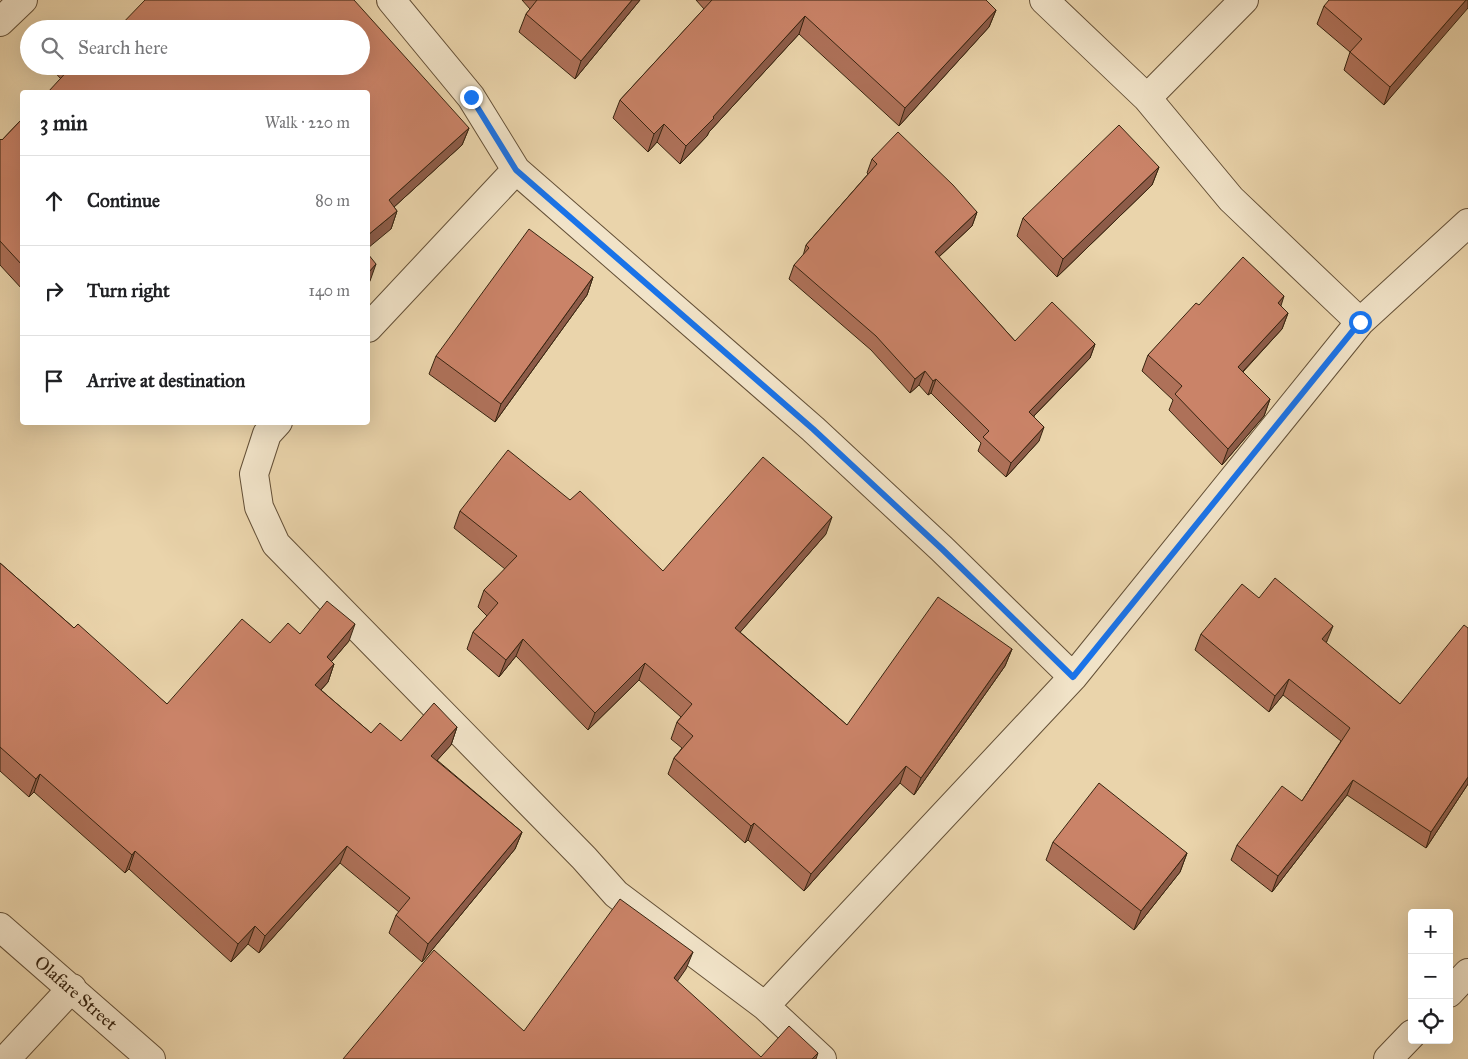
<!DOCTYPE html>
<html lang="en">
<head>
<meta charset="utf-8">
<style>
	:root { --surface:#fff; --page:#f6f6f6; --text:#202124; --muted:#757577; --line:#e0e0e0 }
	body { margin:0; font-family:"IM FELL Great Primer",serif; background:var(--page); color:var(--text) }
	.controls { position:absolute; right:15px; bottom:15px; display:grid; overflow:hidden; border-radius:5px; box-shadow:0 5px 20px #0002 }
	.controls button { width:45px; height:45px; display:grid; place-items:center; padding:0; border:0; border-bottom:1px solid var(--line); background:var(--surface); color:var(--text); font:25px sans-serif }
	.stop { position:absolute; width:15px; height:15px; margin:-11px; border:4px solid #1a73e8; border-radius:50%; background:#fff }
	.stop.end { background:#1a73e8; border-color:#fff; box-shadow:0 1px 5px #0008 }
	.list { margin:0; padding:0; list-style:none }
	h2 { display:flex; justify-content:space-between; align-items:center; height:65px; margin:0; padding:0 20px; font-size:21px }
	h2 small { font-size:16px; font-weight:400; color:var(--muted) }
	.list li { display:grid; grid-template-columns:32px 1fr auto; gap:15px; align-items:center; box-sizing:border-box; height:90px; padding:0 20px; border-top:1px solid var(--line) }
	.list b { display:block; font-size:19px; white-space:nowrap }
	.list em { font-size:16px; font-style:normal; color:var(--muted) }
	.icon { flex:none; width:28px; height:28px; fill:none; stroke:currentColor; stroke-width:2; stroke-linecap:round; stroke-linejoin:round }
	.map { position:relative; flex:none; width:1468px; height:1059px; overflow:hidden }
	.search { position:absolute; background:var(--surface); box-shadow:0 5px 20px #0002; left:20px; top:20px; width:350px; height:55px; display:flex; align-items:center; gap:12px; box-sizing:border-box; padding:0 18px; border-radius:28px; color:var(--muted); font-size:19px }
	.panel { position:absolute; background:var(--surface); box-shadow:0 5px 20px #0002; left:20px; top:90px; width:350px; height:335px; border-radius:5px }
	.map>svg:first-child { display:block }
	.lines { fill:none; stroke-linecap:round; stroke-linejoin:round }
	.minor-casing { stroke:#645037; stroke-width:30 }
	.minor { stroke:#f1e3c8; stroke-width:28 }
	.wall { fill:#ae7159; stroke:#372410 }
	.shaded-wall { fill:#8d5c49; stroke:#372410 }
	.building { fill:#ca8368; stroke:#372410 }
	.route { stroke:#1a73e8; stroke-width:6 }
	.labels { text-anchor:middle; stroke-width:4; stroke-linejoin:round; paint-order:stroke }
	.street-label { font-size:18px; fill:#372410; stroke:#f1e3c8 }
</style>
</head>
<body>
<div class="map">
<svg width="1468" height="1059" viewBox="0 0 1468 1059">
	<rect width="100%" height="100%" fill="#ead4ab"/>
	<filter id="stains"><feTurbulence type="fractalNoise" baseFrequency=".004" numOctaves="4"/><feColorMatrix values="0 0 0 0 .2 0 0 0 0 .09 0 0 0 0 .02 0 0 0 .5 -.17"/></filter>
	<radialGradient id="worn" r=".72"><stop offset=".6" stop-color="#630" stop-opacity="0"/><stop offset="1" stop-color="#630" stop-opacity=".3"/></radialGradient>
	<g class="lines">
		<defs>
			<path id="minor" d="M 391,0 L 471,97 L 516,170 L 813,429 L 942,549 L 1073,677
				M 1044,0 L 1147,98 L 1231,199 L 1360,322
				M 0,22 L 23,0
				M 1147,98 L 1244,0
				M 368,328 L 516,170
				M 278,422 L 267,434 L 254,474 L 259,507 L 276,544 L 584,858 L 616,894 L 765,1006 L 822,1059
				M 0,927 L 151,1059
				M 1449,993 L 1468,973
				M 765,1006 L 1073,677 L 1360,322 L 1468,223
				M 6,1059 L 72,988
				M 1388,1059 L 1412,1034"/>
		</defs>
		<use href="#minor" class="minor-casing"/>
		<use href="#minor" class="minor"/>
	</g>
	<path class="wall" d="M 522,0 L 640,0 L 575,79 L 519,32 L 526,14 L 530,9 Z
		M 696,0 L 986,0 L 996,10 L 989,27 L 899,126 L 799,34 L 709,132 L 707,136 L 680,164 L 657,142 L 648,152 L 613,118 L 620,100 L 704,9 Z
		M 1468,0 L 1384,105 L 1344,70 L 1350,52 L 1317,24 L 1324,6 Z
		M 49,66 L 361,66 L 469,128 L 462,145 L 394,207 L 397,211 L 391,229 L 61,79 Z
		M 22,119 L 22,289 L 0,265 L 0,140 L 2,140 Z
		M 872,159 L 977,212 L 972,226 L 939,257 L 1015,341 L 1095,344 L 1090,358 L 1034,416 L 1039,441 L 1006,477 L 978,451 L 981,443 L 931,393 L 928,395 L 919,385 L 910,393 L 871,350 L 789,279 L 794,265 L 803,256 L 806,245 L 868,174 L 867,173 Z
		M 1159,167 L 1152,185 L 1057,277 L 1017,236 L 1023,218 Z
		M 593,277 L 587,295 L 495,422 L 429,374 L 436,356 Z
		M 1199,305 L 1281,306 L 1288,313 L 1282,329 L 1243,372 L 1270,399 L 1264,416 L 1222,465 L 1169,410 L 1173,400 L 1142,371 L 1148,355 Z
		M 570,500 L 663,571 L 826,534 L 740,632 L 847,725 L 1012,649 L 1005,666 L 914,795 L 900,783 L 804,891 L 748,840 L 745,843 L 668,774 L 674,758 L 682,748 L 671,739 L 677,722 L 681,717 L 639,680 L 588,730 L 516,656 L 499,677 L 467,649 L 473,632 L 487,616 L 478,607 L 484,590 L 505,569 L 454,528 L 460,511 Z
		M 0,563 L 74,628 L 167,704 L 270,643 L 300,634 L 349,641 L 331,662 L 334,664 L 328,682 L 321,690 L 371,733 L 401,741 L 457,727 L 451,745 L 437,760 L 522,832 L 515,849 L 422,962 L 389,933 L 396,915 L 399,912 L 340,863 L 259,953 L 248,944 L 231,962 L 129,869 L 125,873 L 34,792 L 29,797 L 0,771 Z
		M 1259,598 L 1327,641 L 1326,643 L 1400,704 L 1468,628 L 1468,784 L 1426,848 L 1347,795 L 1272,892 L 1231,860 L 1237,845 L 1302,801 L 1341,741 L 1283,695 L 1269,712 L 1195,650 L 1201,634 Z
		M 1053,842 L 1187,853 L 1180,872 L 1134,930 L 1046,860 Z"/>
	<path class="shaded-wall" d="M 632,0 L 640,0 L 575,79 L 581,61 Z
		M 1466,0 L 1468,0 L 1468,8 L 1384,105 L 1390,87 Z
		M 996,10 L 989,27 L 899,126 L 905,108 Z
		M 805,16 L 799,34 L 709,132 L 707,136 L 680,164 L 686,146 Z
		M 664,124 L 657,142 L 648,152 L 654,134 Z
		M 469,128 L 462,145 L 382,218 L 389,200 Z
		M 1159,167 L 1152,185 L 1057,277 L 1063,259 Z
		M 397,211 L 391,229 L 368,248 L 368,235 Z
		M 977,212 L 972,226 L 929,266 L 935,252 Z
		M 376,264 L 370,281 L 368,284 L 368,273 Z
		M 593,277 L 587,295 L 495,422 L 501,404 Z
		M 1284,296 L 1279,312 L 1278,303 Z
		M 1288,313 L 1282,329 L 1232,383 L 1238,367 Z
		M 1095,344 L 1090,358 L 1024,426 L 1029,412 Z
		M 925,371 L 919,385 L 910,393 L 915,379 Z
		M 936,379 L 931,393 L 928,395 L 933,381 Z
		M 1270,399 L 1264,416 L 1222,465 L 1228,449 Z
		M 1044,427 L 1039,441 L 1006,477 L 1011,463 Z
		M 832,517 L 826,534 L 729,645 L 735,628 Z
		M 355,624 L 349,641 L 320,675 L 327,657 Z
		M 1333,626 L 1327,641 L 1316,655 L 1322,639 Z
		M 523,639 L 516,656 L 499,677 L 506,660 Z
		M 1012,649 L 1005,666 L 914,795 L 921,778 Z
		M 645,663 L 639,680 L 588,730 L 595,713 Z
		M 334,664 L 328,682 L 309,703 L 315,685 Z
		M 1289,679 L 1283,695 L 1269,712 L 1275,696 Z
		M 457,727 L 451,745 L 425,774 L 431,756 Z
		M 906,766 L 900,783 L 804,891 L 811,874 Z
		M 40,774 L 34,792 L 29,797 L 36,779 Z
		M 1468,777 L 1468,784 L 1426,848 L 1431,832 Z
		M 1353,780 L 1347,795 L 1272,892 L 1278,876 Z
		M 754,823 L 748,840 L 745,843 L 751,826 Z
		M 522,832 L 515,849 L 422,962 L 428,944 Z
		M 347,846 L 340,863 L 259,953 L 265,936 Z
		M 135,851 L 129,869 L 125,873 L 132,855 Z
		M 1187,853 L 1180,872 L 1134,930 L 1141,911 Z
		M 255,926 L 248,944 L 231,962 L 238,944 Z
		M 693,952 L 686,969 L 667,996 L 674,978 Z
		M 818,1053 L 816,1059 L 812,1059 Z"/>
	<path class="building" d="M 145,0 L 354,0 L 469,128 L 389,200 L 397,211 L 368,235 L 368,92 L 48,92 L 72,66 L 361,66 L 361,29 L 117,29 Z
		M 537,0 L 632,0 L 581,61 L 526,14 Z
		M 712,0 L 986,0 L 996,10 L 905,108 L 805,16 L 713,117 L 714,118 L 686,146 L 664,124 L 654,134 L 620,100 Z
		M 1329,0 L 1466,0 L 1390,87 L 1350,52 L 1362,39 L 1324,6 Z
		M 76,22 L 83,29 L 69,29 Z
		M 22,119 L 22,265 L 0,241 L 0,140 L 1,139 L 2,140 Z
		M 1119,125 L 1159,167 L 1063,259 L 1023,218 Z
		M 898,132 L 953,185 L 977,212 L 935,252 L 1015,341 L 1052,302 L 1095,344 L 1029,412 L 1044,427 L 1011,463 L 983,437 L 989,431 L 936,379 L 933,381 L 925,371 L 915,379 L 876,336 L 794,265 L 809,248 L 806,245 L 877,164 L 872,159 Z
		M 529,229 L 593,277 L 501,404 L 436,356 Z
		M 368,254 L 376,264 L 368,273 Z
		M 1243,257 L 1284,296 L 1278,303 L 1288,313 L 1238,367 L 1270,399 L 1228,449 L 1175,394 L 1182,386 L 1148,355 L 1196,303 L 1199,305 Z
		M 508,450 L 570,500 L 580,491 L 663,571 L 763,457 L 832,517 L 735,628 L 847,725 L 938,597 L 1012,649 L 921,778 L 906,766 L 811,874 L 754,823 L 751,826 L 674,758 L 693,736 L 677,722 L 692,704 L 645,663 L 595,713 L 523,639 L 506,660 L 473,632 L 498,603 L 484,590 L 517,556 L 460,511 Z
		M 0,563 L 74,628 L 78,624 L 167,704 L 242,619 L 270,643 L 288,623 L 300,634 L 327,601 L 355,624 L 327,657 L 334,664 L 315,685 L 371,733 L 380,723 L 401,741 L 434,703 L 457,727 L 431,756 L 522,832 L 428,944 L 396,915 L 410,898 L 347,846 L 265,936 L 255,926 L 238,944 L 135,851 L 132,855 L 40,774 L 36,779 L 0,747 Z
		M 1275,578 L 1333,626 L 1322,639 L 1400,704 L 1464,625 L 1468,628 L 1468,777 L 1431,832 L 1353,780 L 1278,876 L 1237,845 L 1282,786 L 1302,801 L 1350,728 L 1289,679 L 1275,696 L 1201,634 L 1242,584 L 1259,598 Z
		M 1099,783 L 1187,853 L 1141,911 L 1053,842 Z
		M 620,899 L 693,952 L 674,978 L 761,1057 L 789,1026 L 818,1053 L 812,1059 L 343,1059 L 434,950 L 524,1031 Z"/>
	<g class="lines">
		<path class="route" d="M 471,97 L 516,170 L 813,429 L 942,549 L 1073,677 L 1360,322"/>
	</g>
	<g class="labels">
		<g class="street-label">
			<text transform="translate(76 993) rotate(41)" y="6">Olafare Street</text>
		</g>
	</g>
	<rect width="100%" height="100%" filter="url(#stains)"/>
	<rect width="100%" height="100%" fill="url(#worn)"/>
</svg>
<div class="controls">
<button>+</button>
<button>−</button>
<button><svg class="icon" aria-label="locate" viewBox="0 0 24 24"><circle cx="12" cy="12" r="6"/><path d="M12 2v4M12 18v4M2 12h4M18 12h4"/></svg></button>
</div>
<div class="stop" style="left:1360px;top:322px"></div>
<div class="stop end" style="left:471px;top:97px"></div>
<div class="search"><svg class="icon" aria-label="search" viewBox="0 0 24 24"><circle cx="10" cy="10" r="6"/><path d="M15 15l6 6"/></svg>Search here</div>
<section class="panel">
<h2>3 min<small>Walk · 220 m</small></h2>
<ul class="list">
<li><svg class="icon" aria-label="ahead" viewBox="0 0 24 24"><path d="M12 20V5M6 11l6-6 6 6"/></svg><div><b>Continue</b></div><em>80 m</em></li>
<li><svg class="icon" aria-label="right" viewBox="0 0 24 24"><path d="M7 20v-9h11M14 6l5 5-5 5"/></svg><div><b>Turn right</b></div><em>140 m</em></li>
<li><svg class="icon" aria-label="arrive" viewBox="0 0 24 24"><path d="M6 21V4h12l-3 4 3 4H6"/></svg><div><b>Arrive at destination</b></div></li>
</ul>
</section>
</div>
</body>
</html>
